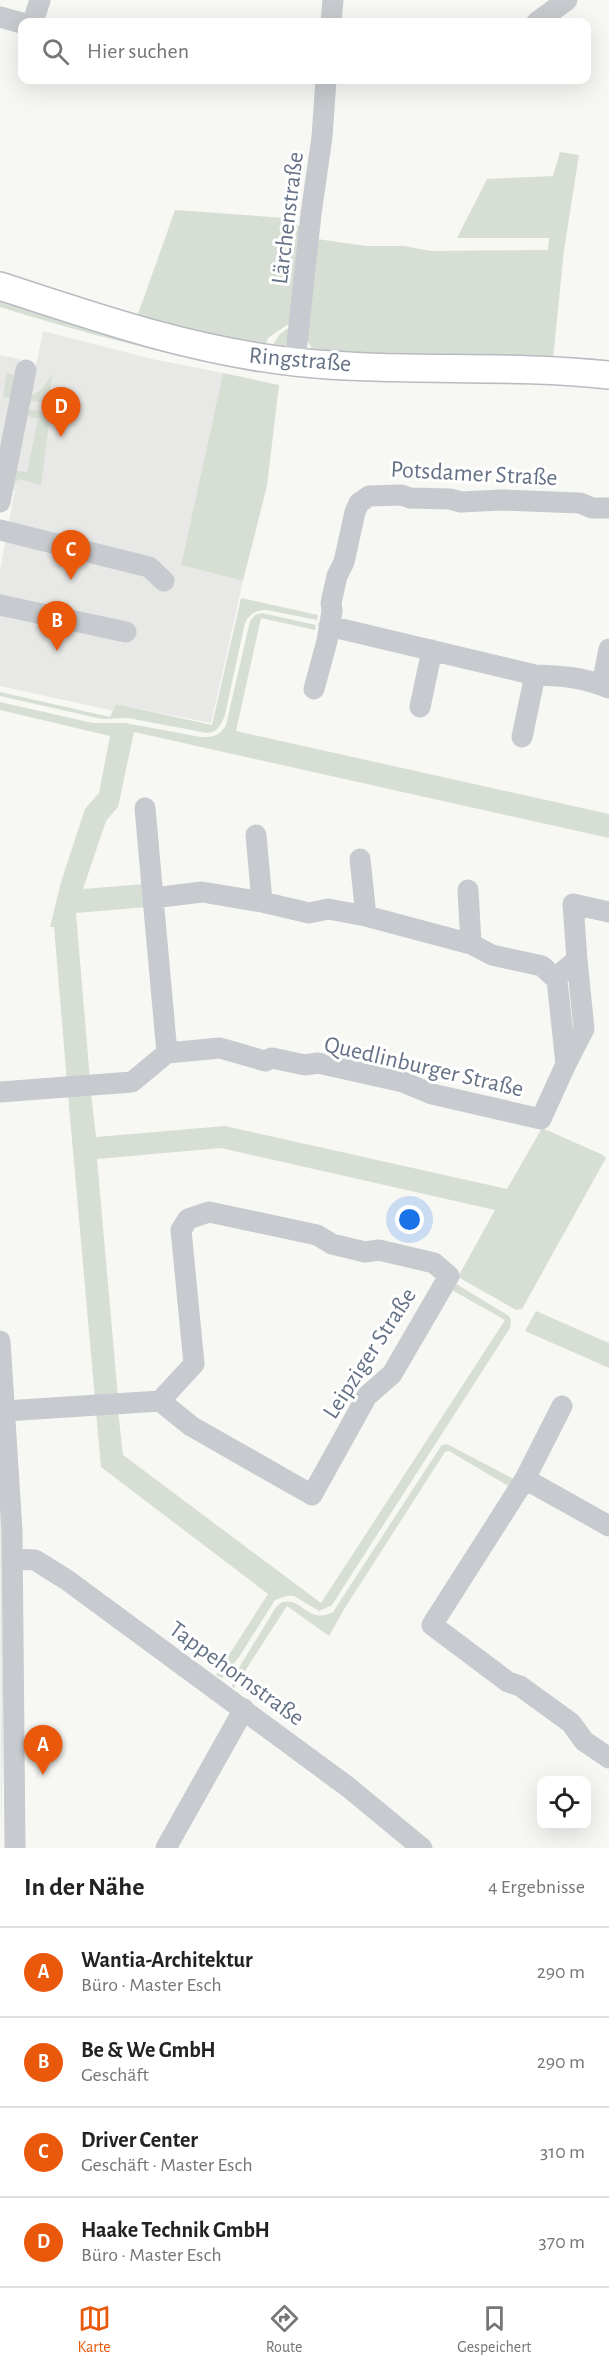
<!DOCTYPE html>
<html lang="de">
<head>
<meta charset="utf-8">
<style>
	:root { --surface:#fff; --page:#f6f6f6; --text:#222; --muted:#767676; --line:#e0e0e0; --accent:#ea580c }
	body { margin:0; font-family:"Alegreya Sans",sans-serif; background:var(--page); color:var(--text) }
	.controls { position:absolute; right:18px; bottom:18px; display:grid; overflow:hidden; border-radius:12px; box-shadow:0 6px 24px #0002 }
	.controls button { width:54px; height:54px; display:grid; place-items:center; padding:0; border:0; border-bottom:2px solid var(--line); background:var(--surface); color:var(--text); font:30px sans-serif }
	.you { position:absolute; left:410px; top:1220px; width:21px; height:21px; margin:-15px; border:4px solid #fff; border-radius:50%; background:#1a73e8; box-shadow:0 0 0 9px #1a73e833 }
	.badge { display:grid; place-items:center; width:39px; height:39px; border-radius:50%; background:var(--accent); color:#fff; font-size:20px; font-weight:700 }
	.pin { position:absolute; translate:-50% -50px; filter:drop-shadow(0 2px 3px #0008) }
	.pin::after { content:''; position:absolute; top:32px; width:21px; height:18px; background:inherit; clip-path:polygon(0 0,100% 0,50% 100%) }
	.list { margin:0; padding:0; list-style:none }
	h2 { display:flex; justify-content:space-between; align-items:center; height:78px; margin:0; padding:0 24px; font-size:26px }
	h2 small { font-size:20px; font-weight:400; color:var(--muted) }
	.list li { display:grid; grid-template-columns:39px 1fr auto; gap:18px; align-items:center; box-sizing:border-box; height:90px; padding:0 24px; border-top:2px solid var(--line) }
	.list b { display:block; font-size:22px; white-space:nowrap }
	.list p { margin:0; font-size:20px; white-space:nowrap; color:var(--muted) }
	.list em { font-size:20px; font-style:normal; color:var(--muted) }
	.icon { flex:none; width:33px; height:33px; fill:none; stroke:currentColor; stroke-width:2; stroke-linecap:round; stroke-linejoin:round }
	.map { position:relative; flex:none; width:609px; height:1848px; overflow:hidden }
	.search { position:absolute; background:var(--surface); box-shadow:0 6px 24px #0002; left:18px; right:18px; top:18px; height:66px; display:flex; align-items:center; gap:15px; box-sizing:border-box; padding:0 21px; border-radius:12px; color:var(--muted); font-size:22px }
	.sheet { height:438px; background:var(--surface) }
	nav { display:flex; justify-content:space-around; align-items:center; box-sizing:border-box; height:84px; border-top:2px solid var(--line); background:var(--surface); font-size:16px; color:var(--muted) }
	nav a { display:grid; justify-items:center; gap:3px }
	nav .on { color:var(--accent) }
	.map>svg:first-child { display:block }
	.built { fill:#e8e8e7 }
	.green { fill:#d7dfd5 }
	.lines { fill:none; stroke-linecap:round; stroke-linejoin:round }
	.major-casing { stroke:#b8bbc0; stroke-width:30 }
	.minor { stroke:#c7cace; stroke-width:21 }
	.major { stroke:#fff; stroke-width:27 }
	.labels { text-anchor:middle; stroke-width:6; stroke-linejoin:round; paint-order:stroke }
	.street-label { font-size:24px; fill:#657286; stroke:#fff }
</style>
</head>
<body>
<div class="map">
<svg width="609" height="1848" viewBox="0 0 609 1848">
	<rect width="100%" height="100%" fill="#f7f7f4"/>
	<path class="built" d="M 43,331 L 152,359 L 223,373 L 181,565 L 243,581 L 211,723 L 116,704 L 114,711 L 0,686 L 0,570 L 15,490 L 11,489 Z
		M 0,355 L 20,359 L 0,463 Z
		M 0,1476 L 4,1520 L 3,1747 L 1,1848 Z"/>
	<path class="green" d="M 560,152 L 579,155 L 564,250 L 553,359 L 319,354 L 312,349 L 307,340 L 317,239 L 366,246 L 404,246 L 431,251 L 548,250 L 549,238 L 457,238 L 487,179 L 553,176 Z
		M 175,210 L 286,218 L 299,226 L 301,230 L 293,321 L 268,338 L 265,346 L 130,319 L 132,313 L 138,314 Z
		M 0,296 L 260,365 L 259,373 C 171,355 85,334 0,307 Z
		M 287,329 L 289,329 C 289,337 290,343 282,348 L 272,346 L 280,334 Z
		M 7,373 L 17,375 L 12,399 L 3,397 Z
		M 223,373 L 279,385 L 267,486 L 243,581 L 181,565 Z
		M 52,375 L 50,396 L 42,402 L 28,401 L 29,397 L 42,389 Z
		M 26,409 L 41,411 L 49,424 L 41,485 L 19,479 L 12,486 L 15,470 L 27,472 L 38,419 L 25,415 Z
		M 241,598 L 318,615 L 317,620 L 266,610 C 254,610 247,616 244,627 L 225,715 C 221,725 218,732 207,733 L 128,718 L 102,719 L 0,696 L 0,692 L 110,717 L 116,704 L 212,725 Z
		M 262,613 L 316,625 L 315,630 L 261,618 L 236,731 L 609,814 L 609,838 L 134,732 L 118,807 L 106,821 L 83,889 L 144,884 L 147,907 L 76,913 L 90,1080 L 67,1082 L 54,927 L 50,927 L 61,882 L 85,809 L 99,793 L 110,736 L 0,710 L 0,702 L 93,723 L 125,723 L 201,737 C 212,738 221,735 226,725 L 250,621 L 255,615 Z
		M 91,1093 L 96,1137 L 225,1126 L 507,1189 L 542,1128 L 603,1155 L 606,1158 L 522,1309 L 516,1310 L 458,1277 L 495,1210 L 221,1148 L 97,1159 L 118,1397 L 95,1399 L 68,1095 Z
		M 453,1282 L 509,1316 L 511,1320 L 510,1328 L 332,1605 L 319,1611 L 294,1596 L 287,1596 L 275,1600 L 239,1657 L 222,1678 L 216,1675 L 268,1594 L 101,1467 L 96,1412 L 118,1410 L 123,1455 L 321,1603 L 505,1320 L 450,1289 Z
		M 536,1311 L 609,1343 L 609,1368 L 525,1331 Z
		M 447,1444 L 514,1479 L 510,1487 L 449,1451 L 445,1452 L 343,1611 L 329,1636 L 287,1606 L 234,1688 L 232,1687 L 234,1676 L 276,1607 L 282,1602 C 303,1597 308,1625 333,1612 L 441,1446 Z"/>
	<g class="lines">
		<defs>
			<path id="major" d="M 0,286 C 97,318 193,351 295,362 C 399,373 505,364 609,375"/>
		</defs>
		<use href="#major" class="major-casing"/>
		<path class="minor" d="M 0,17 L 22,23
			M 33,22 L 40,0
			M 331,22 L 333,0
			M 537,22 L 567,0
			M 295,362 L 311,214 L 322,137 L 326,80
			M 0,502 L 26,370
			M 0,530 L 149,567 L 164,581
			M 0,605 L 126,632
			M 329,626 L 535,675 C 564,676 582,677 609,688
			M 602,685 L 609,649
			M 314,689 L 327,641 L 332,611 L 331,603 L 337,576 L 344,562 L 355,512 L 359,503 L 369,496 L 401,495 L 410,498 L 450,499 L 461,502 L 502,500 L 580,503 L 592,508 L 609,508
			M 420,707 L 432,650
			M 522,737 L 535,675
			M 145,808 L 153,898
			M 256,835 L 262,902
			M 360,859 L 366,916
			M 468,890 L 471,944
			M 555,978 L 577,960 L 573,904 L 609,912
			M 566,1064 L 584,1029 L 577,960
			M 0,1092 L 132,1082 L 167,1053 L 220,1048 L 265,1061 L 272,1058 L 305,1065 L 318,1063 L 403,1082 L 432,1094 L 541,1119 L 566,1064 L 557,980 L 542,966 L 492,955 L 471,944 L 366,916 L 328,909 L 309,913 L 262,902 L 202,892 L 153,898 L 167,1053
			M 0,1341 L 12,1531 L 15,1848
			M 562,1406 L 525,1479 L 432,1625 L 508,1682 L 520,1686 L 571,1723 L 584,1741 L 609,1758
			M 5,1411 L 160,1401 L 191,1426 L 312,1495 L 367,1396 L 392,1374 L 449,1276 L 434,1263 L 379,1250 L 365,1252 L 332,1244 L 317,1235 L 209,1212 L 188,1219 L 181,1230 L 194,1364 L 160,1401
			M 525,1479 L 609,1526
			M 12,1559 L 35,1560 L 67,1580 L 348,1787 L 422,1848
			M 166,1848 L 244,1709"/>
		<use href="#major" class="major"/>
	</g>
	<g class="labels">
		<g class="street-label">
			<text transform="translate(287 218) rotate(-83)" y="8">Lärchenstraße</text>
			<text transform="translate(300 359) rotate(5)" y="8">Ringstraße</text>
			<text transform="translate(474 473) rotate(3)" y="8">Potsdamer Straße</text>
			<text transform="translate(424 1066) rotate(13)" y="8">Quedlinburger Straße</text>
			<text transform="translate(369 1353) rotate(-57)" y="8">Leipziger Straße</text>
			<text transform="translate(237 1673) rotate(36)" y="8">Tappehornstraße</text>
		</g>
	</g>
</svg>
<div class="controls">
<button><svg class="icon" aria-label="locate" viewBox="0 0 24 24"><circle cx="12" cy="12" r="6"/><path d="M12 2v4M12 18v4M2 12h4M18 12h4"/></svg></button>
</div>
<div class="you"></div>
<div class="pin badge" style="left:43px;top:1775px">A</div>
<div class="pin badge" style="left:57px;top:651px">B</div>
<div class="pin badge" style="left:71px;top:580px">C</div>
<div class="pin badge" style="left:61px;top:437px">D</div>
<div class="search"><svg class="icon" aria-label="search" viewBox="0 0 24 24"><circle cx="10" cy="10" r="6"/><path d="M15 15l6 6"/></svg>Hier suchen</div>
</div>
<section class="sheet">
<h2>In der Nähe<small>4 Ergebnisse</small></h2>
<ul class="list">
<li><span class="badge">A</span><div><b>Wantia-Architektur</b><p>Büro · Master Esch</p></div><em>290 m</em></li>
<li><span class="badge">B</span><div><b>Be &amp; We GmbH</b><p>Geschäft</p></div><em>290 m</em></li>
<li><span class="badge">C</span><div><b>Driver Center</b><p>Geschäft · Master Esch</p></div><em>310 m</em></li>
<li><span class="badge">D</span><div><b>Haake Technik GmbH</b><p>Büro · Master Esch</p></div><em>370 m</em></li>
</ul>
</section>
<nav>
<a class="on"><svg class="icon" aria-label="map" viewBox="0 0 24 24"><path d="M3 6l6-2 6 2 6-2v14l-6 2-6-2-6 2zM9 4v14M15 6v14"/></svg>Karte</a>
<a><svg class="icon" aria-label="directions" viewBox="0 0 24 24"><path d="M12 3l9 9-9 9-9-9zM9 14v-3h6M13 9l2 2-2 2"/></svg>Route</a>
<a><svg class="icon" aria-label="saved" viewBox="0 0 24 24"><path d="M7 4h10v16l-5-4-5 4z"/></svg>Gespeichert</a>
</nav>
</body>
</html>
